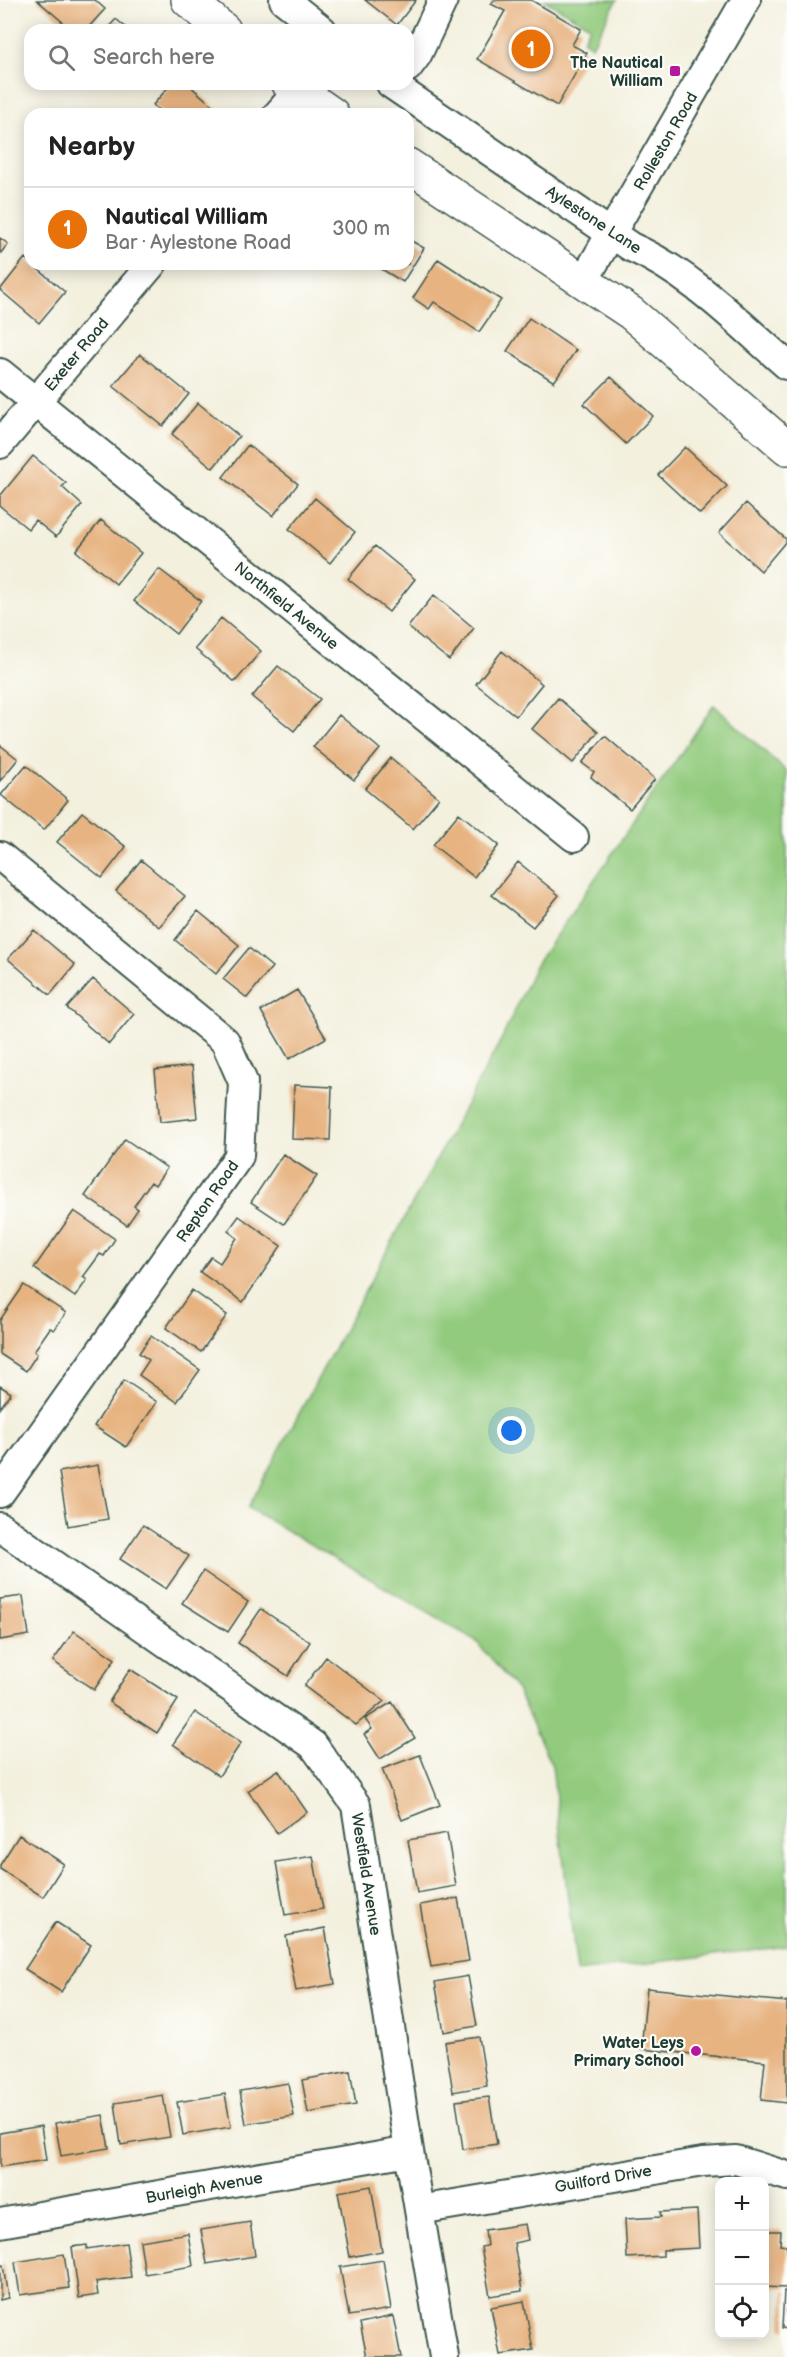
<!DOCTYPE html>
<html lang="en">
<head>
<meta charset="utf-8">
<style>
	:root { --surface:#fff; --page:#f6f6f6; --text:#222; --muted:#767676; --line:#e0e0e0; --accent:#b5179e }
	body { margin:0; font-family:"Balsamiq Sans",sans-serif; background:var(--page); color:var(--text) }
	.controls { position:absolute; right:18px; bottom:18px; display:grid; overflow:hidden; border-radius:12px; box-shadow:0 3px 15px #0003 }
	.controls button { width:54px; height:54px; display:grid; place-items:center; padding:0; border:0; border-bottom:2px solid var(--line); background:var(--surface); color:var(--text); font:30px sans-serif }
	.you { position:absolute; left:512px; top:1431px; width:21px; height:21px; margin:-15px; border:4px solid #fff; border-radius:50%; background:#1a73e8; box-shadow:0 0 0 9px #1a73e833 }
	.badge { display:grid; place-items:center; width:39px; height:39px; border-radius:50%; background:var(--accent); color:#fff; font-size:20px; font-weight:700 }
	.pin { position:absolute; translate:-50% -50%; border:3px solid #fff; box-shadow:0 2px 6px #0006 }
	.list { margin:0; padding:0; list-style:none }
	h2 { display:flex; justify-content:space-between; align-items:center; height:78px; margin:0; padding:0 24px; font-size:26px }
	h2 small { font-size:20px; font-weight:400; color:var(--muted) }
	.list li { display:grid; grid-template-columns:39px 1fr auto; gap:18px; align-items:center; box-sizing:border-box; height:84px; padding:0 24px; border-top:2px solid var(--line) }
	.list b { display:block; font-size:22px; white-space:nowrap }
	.list p { margin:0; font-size:20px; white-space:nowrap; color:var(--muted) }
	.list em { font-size:20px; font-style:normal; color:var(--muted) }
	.icon { flex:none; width:33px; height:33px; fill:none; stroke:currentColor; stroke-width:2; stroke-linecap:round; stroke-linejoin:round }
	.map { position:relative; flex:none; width:787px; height:2357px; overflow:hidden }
	.search { position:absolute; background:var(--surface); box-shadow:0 3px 15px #0003; left:24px; top:24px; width:390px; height:66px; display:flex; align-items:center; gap:15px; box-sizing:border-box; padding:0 21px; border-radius:18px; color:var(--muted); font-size:22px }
	.panel { position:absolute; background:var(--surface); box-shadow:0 3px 15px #0003; left:24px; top:108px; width:390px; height:162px; border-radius:18px }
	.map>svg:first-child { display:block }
	.green { fill:#92cb7e; stroke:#588459; stroke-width:1.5 }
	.building { fill:#e7b381 }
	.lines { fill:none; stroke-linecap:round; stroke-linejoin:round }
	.minor-casing { stroke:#3f584e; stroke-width:32 }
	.secondary-casing { stroke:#3f584e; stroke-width:36 }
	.minor { stroke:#fff; stroke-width:28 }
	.secondary { stroke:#fff; stroke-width:33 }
	.poi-dot { fill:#b5179e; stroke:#fdfcf7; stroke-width:2 }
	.labels { text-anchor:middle; stroke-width:4.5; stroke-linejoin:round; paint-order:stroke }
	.poi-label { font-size:16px; font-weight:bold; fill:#1f3d34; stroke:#fdfcf7; text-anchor:end }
	.street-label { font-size:16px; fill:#1f3d34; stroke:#fdfcf7 }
</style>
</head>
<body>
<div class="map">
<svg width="787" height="2357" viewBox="0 0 787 2357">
	<rect width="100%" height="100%" fill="#fdfcf7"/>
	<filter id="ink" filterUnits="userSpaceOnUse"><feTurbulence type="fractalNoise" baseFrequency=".0167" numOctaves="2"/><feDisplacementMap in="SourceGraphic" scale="12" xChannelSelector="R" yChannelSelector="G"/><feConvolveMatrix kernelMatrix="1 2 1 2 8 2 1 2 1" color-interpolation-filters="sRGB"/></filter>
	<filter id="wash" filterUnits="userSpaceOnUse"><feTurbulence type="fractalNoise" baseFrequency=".008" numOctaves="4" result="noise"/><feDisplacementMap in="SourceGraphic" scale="24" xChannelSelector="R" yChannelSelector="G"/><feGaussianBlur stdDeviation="1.35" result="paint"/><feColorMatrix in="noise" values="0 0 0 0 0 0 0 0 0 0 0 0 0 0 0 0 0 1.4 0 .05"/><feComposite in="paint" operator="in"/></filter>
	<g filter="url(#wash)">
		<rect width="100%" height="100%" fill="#f3f0de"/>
		<path class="green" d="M 544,0 L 617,0 L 592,46 L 583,40 L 590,26 Z
			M 714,705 L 787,772 L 787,1946 L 577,1972 L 552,1766 L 517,1690 L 475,1640 L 248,1508 L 503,1036 L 535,966 Z"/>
		<g id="blocks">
			<path class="building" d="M 37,0 L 95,0 L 105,9 L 86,30 L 72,30 Z
				M 365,0 L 416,0 L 397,25 Z
				M 494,0 L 531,0 L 581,29 L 572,45 L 587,53 L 557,106 L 477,59 L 505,11 L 491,4 Z
				M 116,19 L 129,30 L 106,30 Z
				M 171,84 L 188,84 L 222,114 L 163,114 L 153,105 Z
				M 0,238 L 8,244 L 0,254 Z
				M 408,239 L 424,248 L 403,282 L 373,264 L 408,264 Z
				M 25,258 L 65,292 L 39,323 L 0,290 Z
				M 438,259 L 501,300 L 479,332 L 434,302 L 429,309 L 413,298 Z
				M 529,318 L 576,350 L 554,382 L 507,351 Z
				M 140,354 L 189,394 L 163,426 L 113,386 Z
				M 611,377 L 653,416 L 626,444 L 584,404 Z
				M 198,403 L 239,436 L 213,468 L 172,434 Z
				M 248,445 L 298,484 L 273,516 L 223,477 Z
				M 685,447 L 727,486 L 700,514 L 658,475 Z
				M 33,456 L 66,483 L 62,487 L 82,505 L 56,537 L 35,520 L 28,529 L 0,506 L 0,496 Z
				M 315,498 L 355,532 L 330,563 L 289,529 Z
				M 746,503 L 787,540 L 761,571 L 719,533 Z
				M 101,520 L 141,553 L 116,584 L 76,551 Z
				M 375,546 L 415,579 L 389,612 L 348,579 Z
				M 159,569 L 201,601 L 176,634 L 134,601 Z
				M 434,595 L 474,628 L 449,660 L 408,627 Z
				M 221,618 L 261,651 L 235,682 L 195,649 Z
				M 502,651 L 542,684 L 516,716 L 476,684 Z
				M 278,666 L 320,699 L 294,731 L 252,697 Z
				M 558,698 L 598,732 L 573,763 L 532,729 Z
				M 339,715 L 380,749 L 354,780 L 313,747 Z
				M 605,736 L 655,779 L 630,809 L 591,777 L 594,772 L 582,763 Z
				M 0,745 L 18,759 L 0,781 Z
				M 391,758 L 439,798 L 413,829 L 365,789 Z
				M 26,765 L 68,800 L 44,830 L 1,795 Z
				M 82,812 L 126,847 L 102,878 L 57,842 Z
				M 459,813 L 499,845 L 474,877 L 433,845 Z
				M 141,860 L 185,896 L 159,927 L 116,891 Z
				M 518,862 L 559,895 L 533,927 L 492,895 Z
				M 198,911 L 239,945 L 216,974 L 175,940 Z
				M 34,930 L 75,965 L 50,995 L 8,959 Z
				M 249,948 L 272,967 L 247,998 L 223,979 Z
				M 93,979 L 134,1014 L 109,1044 L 67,1008 Z
				M 297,990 L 326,1038 L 289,1059 L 261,1011 Z
				M 192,1066 L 197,1118 L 160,1122 L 155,1070 Z
				M 294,1085 L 332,1087 L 330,1140 L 292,1139 Z
				M 125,1139 L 167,1168 L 155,1185 L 151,1182 L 143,1193 L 134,1206 L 138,1209 L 127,1225 L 85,1196 Z
				M 283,1154 L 317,1176 L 284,1224 L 251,1202 Z
				M 74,1211 L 115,1239 L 104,1256 L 100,1254 L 92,1265 L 83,1277 L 87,1280 L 75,1297 L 34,1268 Z
				M 239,1216 L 281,1246 L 243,1302 L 200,1272 L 211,1257 L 220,1263 L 228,1251 L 237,1238 L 228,1231 Z
				M 24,1285 L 66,1313 L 54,1330 L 50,1328 L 34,1351 L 37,1354 L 26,1371 L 0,1354 L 0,1320 Z
				M 192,1290 L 227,1315 L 201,1352 L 166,1328 Z
				M 151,1336 L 200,1370 L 177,1402 L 139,1375 L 149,1360 L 139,1353 Z
				M 124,1380 L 157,1402 L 126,1447 L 94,1426 Z
				M 0,1386 L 11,1393 L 0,1408 Z
				M 98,1465 L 108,1519 L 68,1526 L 59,1472 Z
				M 143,1525 L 189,1556 L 166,1589 L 120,1559 Z
				M 203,1571 L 248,1602 L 228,1632 L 182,1603 Z
				M 23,1596 L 29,1635 L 0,1640 L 0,1599 Z
				M 261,1609 L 310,1642 L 288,1676 L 238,1643 Z
				M 74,1631 L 115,1659 L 94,1690 L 53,1661 Z
				M 326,1657 L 384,1701 L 356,1725 L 304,1686 Z
				M 130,1669 L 178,1700 L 157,1733 L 109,1702 Z
				M 392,1702 L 415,1738 L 380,1759 L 364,1734 L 372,1729 L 365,1719 Z
				M 195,1712 L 241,1743 L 219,1776 L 173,1744 Z
				M 420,1755 L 440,1805 L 402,1820 L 382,1769 Z
				M 278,1770 L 307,1812 L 277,1833 L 248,1791 Z
				M 447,1833 L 456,1886 L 417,1893 L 408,1840 Z
				M 19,1835 L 64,1864 L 43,1897 L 0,1869 L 0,1865 Z
				M 313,1856 L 323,1909 L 285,1915 L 276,1862 Z
				M 458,1898 L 469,1961 L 431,1967 L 420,1905 Z
				M 56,1922 L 91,1945 L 61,1992 L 25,1969 Z
				M 325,1928 L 335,1984 L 296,1991 L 286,1936 Z
				M 468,1976 L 477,2026 L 444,2032 L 435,1982 Z
				M 647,1988 L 787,2002 L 787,2103 L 761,2100 L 765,2061 L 641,2049 Z
				M 479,2037 L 487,2086 L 453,2092 L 445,2042 Z
				M 350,2071 L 356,2105 L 308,2113 L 302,2080 Z
				M 288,2083 L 294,2116 L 246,2124 L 240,2091 Z
				M 225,2094 L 231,2127 L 183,2135 L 177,2102 Z
				M 163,2095 L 170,2137 L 121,2145 L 115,2103 Z
				M 489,2097 L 497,2144 L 463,2149 L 456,2101 Z
				M 103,2115 L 109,2148 L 61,2156 L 55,2123 Z
				M 41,2126 L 46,2160 L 0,2167 L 0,2133 Z
				M 371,2186 L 382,2251 L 350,2257 L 338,2192 Z
				M 697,2210 L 699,2248 L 663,2250 L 663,2256 L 627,2258 L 625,2219 L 661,2217 L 660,2212 Z
				M 250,2222 L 255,2256 L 207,2264 L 201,2230 Z
				M 525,2224 L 528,2240 L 514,2243 L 522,2291 L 490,2296 L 481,2247 L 487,2246 L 485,2230 Z
				M 765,2231 L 781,2231 L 780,2245 L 787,2246 L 787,2288 L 765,2287 Z
				M 188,2233 L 193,2266 L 145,2274 L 140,2241 Z
				M 126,2243 L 131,2277 L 96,2282 L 98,2295 L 79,2298 L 72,2247 L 87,2245 L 87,2249 Z
				M 64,2254 L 69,2288 L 20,2295 L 15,2262 Z
				M 383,2260 L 391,2309 L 349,2316 L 340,2267 Z
				M 0,2265 L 3,2265 L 8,2298 L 0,2300 Z
				M 784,2291 L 787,2292 L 787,2329 L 782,2328 Z
				M 524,2301 L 533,2350 L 500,2355 L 491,2307 Z
				M 393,2316 L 401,2357 L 367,2357 L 360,2323 Z"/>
		</g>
	</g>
	<g filter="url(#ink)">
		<use href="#blocks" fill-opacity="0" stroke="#3f584e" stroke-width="1.5"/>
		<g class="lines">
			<defs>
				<path id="minor" d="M 284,0 L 322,30
					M 408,67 L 417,55 L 443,0
					M 391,84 L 631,247 C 691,273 738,323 787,365
					M 278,114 L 298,91
					M 583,282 L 746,0
					M 0,373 L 574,837
					M 0,444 L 152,264
					M 0,856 L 225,1041 L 243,1082 L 239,1156 L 0,1493
					M 0,1527 L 313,1745 L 356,1805 L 409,2151 L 444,2357
					M 419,2210 L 703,2162 L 736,2160 L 787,2176
					M 0,2223 L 409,2151"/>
				<path id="secondary" d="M 188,0 L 224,30
					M 289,84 L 332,114
					M 408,165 L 631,313 L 787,448"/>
			</defs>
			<use href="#minor" class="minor-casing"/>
			<use href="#secondary" class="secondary-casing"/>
			<use href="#minor" class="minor"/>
			<use href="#secondary" class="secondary"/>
		</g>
	</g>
	<g class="poi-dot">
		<rect x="669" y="65" width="12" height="12" rx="3"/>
		<circle cx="696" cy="2051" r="6"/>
	</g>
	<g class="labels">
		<g class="poi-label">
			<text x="663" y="68">The Nautical<tspan x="663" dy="18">William</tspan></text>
			<text x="684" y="2048">Water Leys<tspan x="684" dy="18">Primary School</tspan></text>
		</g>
		<g class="street-label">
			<text transform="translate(665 141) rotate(-60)" y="6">Rolleston Road</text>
			<text transform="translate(594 219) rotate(33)" y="6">Aylestone Lane</text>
			<text transform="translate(76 354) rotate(-50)" y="6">Exeter Road</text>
			<text transform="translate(287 605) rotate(39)" y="6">Northfield Avenue</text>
			<text transform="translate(207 1201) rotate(-55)" y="6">Repton Road</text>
			<text transform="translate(367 1874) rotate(81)" y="6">Westfield Avenue</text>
			<text transform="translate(603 2178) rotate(-10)" y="6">Guilford Drive</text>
			<text transform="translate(204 2187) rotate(-10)" y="6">Burleigh Avenue</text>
		</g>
	</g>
</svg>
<div class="controls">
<button>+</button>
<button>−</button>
<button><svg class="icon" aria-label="locate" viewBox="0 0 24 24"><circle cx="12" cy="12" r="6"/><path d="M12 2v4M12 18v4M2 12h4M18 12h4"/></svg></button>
</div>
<div class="you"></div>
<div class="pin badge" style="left:531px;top:49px;background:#e8710a">1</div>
<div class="search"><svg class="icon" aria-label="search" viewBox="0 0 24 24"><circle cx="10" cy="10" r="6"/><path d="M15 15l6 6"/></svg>Search here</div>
<section class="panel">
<h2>Nearby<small></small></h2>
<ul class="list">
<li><span class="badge" style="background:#e8710a">1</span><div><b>Nautical William</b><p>Bar · Aylestone Road</p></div><em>300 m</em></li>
</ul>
</section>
</div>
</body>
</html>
